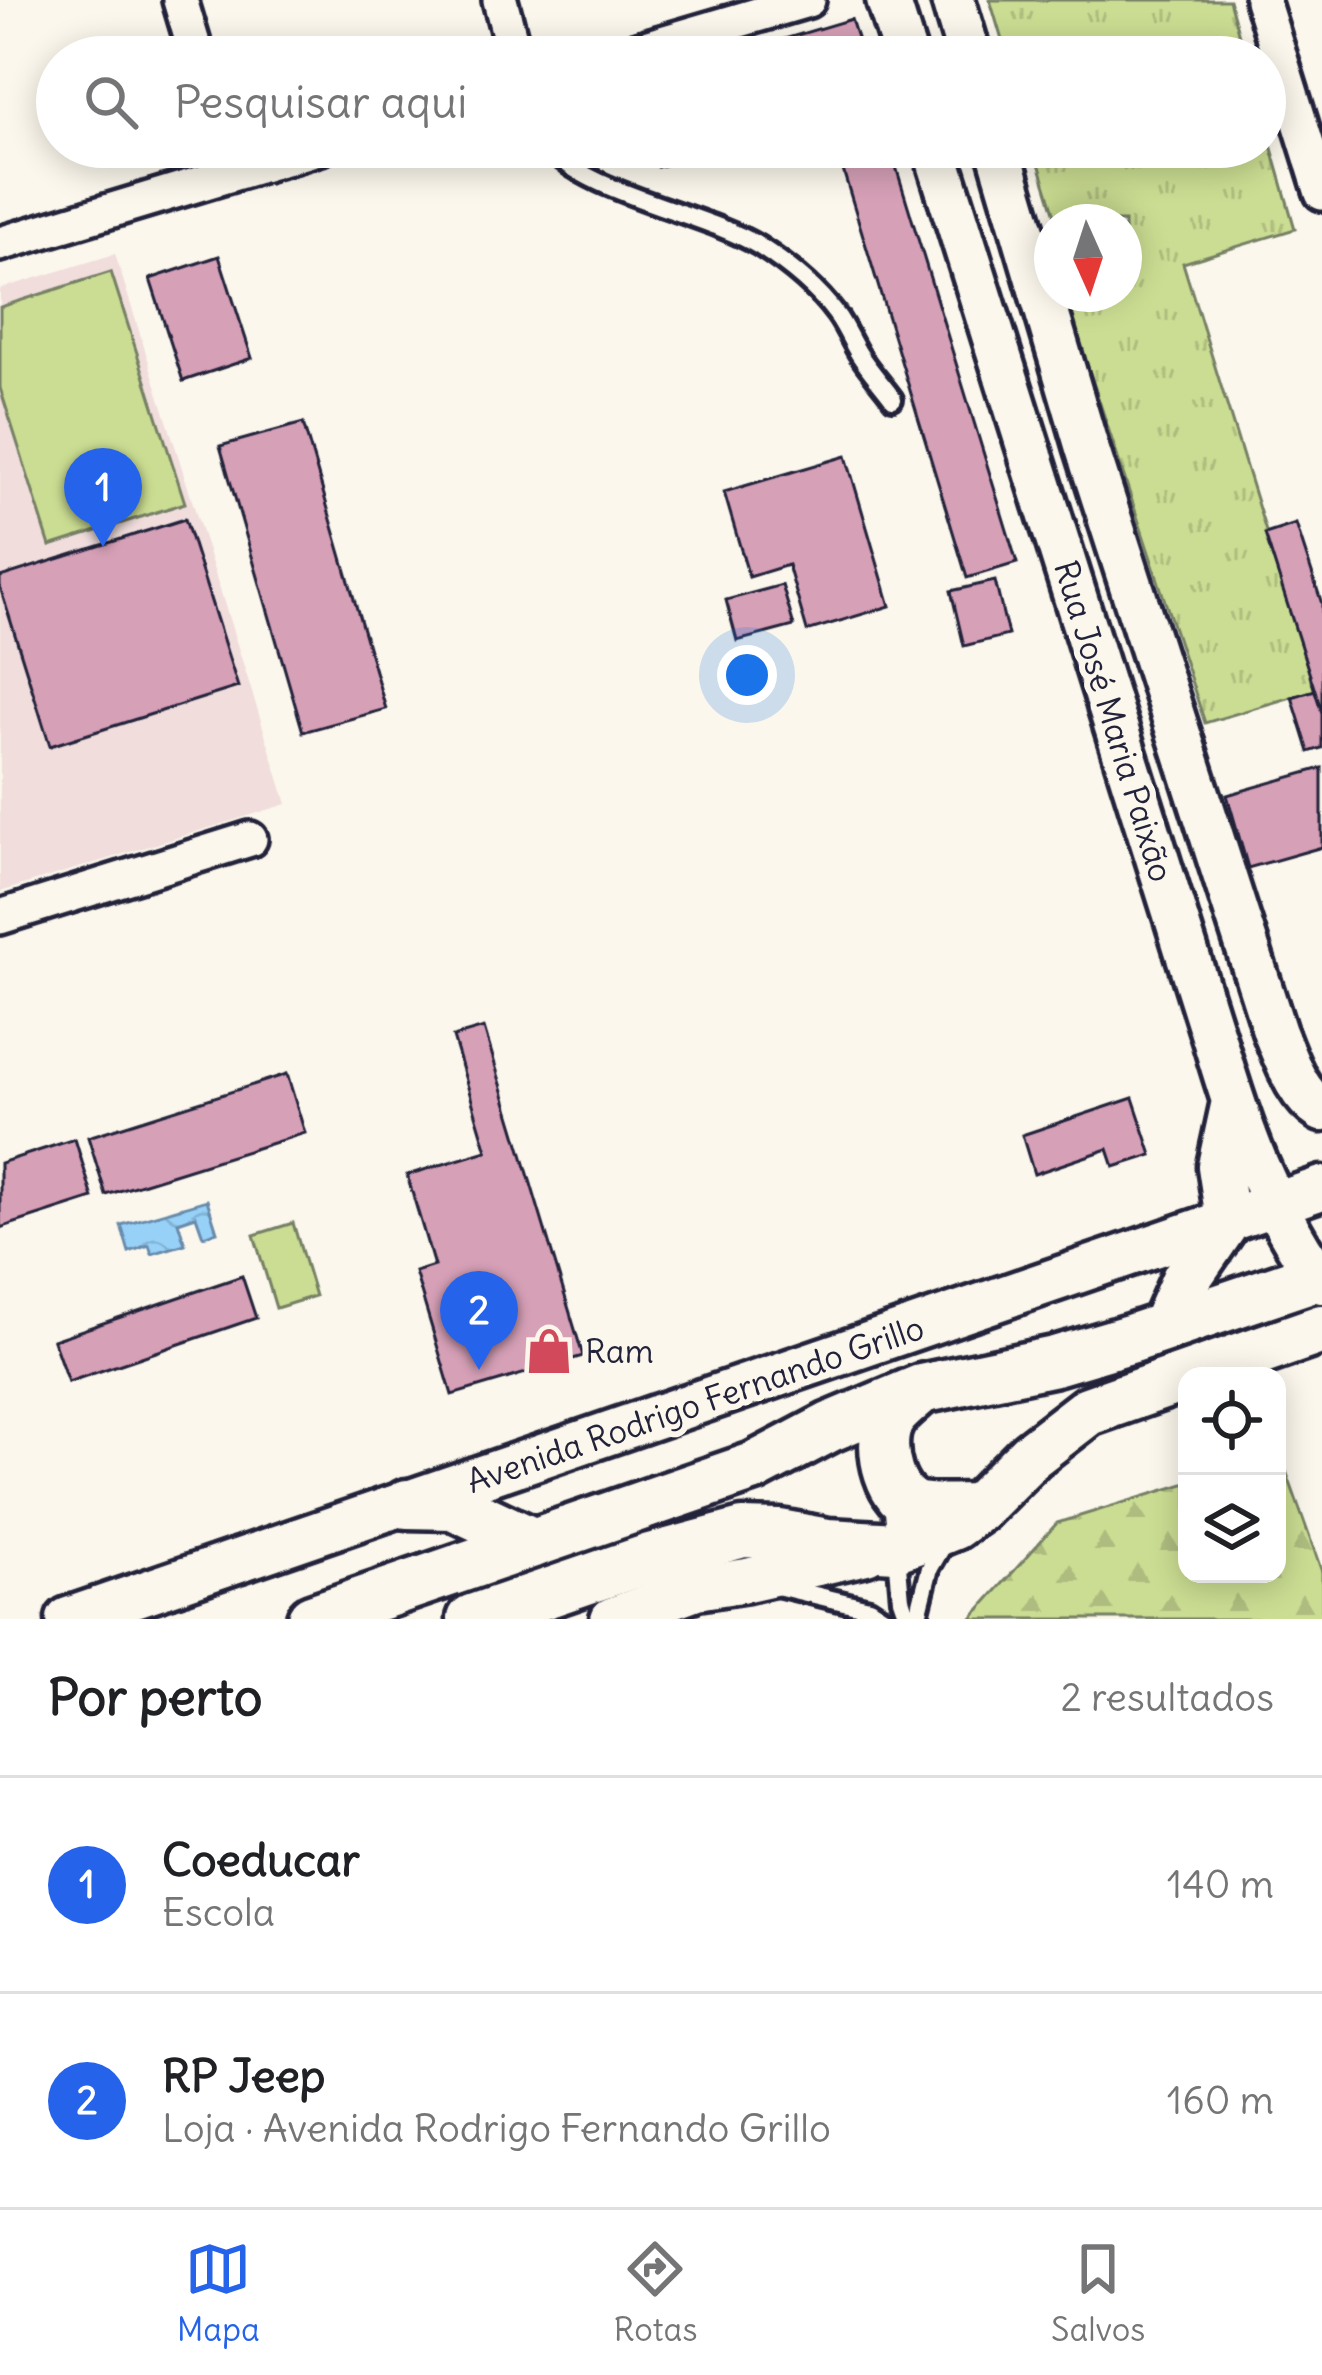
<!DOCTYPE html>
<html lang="pt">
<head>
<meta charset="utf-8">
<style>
	:root { --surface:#fff; --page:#f6f6f6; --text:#202124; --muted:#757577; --line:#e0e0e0; --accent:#2563eb }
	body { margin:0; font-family:Delius,sans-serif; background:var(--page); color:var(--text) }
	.controls { position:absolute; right:36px; bottom:36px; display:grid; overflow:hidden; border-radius:24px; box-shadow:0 6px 30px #0003 }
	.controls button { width:108px; height:108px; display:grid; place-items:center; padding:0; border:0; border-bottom:3px solid var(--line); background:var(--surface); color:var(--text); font:60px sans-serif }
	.compass { position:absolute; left:1034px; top:204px; width:108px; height:108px; border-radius:50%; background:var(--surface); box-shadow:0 6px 30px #0003; rotate:177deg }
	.you { position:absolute; left:747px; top:675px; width:42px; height:42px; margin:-30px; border:9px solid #fff; border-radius:50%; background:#1a73e8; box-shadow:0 0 0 18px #1a73e833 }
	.badge { display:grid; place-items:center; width:78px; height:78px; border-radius:50%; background:var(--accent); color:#fff; font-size:39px; font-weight:700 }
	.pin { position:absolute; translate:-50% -99px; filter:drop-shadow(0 3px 6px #0008) }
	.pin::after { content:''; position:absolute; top:63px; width:42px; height:36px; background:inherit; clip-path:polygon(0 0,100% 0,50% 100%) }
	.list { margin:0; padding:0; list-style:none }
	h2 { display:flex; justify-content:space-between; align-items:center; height:156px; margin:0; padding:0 48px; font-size:51px }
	h2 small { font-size:39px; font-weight:400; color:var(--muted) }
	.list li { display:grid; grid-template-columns:78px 1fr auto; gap:36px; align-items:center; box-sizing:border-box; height:216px; padding:0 48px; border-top:3px solid var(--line) }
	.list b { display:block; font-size:45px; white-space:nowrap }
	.list p { margin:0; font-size:39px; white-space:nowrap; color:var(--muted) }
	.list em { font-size:39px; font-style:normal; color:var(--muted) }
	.icon { flex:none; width:66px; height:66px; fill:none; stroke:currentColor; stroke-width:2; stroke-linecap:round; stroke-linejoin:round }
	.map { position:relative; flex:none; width:1322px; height:1619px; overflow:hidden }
	.search { position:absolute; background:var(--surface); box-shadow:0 6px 30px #0003; left:36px; right:36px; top:36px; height:132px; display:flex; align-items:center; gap:30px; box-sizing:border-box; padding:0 42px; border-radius:66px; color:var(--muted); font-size:45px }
	.sheet { height:588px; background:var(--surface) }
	nav { display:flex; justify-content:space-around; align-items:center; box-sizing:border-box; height:168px; border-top:3px solid var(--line); background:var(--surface); font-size:33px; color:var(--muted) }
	nav a { display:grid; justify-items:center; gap:6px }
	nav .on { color:var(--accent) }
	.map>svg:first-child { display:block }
	.built { fill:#f0dddc }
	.grass { fill:url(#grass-tufts); stroke:#768066; stroke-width:3 }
	.forest { fill:url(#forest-firs); stroke:#768066; stroke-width:3 }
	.pitch { fill:#cbdd92; stroke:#768066; stroke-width:3 }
	.water { fill:url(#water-waves); stroke:#688bac; stroke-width:3 }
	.building { fill:#d6a0b7; stroke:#22223b; stroke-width:3 }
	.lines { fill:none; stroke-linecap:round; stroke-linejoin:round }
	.service-casing { stroke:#22223b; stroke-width:26 }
	.minor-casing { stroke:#22223b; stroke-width:42 }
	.tertiary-casing { stroke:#22223b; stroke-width:51 }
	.secondary-casing { stroke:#22223b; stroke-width:57 }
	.service { stroke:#fbf7ec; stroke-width:16 }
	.minor { stroke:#fbf7ec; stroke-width:33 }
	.tertiary { stroke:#fbf7ec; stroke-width:42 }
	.secondary { stroke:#fbf7ec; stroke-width:48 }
	.labels { text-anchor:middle; stroke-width:12; stroke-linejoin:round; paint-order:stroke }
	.street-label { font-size:33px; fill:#22223b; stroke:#fbf7ec }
	.poi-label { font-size:33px; fill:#22223b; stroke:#fbf7ec; text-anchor:start }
</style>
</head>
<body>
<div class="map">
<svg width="1322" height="1619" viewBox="0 0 1322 1619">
	<defs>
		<pattern id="grass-tufts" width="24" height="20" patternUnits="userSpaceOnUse" patternTransform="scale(3)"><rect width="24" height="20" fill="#cbdd92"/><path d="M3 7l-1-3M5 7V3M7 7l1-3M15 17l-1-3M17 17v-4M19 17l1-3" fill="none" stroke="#aebd7f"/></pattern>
		<pattern id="forest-firs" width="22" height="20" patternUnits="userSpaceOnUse" patternTransform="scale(3)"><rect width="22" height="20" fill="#cbdd92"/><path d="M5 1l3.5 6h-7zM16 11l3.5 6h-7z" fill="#aebd7f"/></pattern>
		<pattern id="water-waves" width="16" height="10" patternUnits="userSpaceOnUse" patternTransform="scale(3)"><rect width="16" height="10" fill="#97d1f7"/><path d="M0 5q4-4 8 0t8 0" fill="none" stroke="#82b3d5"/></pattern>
	</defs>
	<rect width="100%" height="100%" fill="#fbf7ec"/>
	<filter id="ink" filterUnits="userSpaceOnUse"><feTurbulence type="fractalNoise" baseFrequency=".00833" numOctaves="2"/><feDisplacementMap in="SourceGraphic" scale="24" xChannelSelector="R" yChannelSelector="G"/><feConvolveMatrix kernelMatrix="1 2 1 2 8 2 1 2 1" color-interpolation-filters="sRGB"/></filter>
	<g filter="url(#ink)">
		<path class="built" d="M 115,254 L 287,804 L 0,892 L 0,289 Z"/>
		<path class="grass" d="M 990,0 L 1229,0 L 1245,57 L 1007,57 Z
			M 1265,124 L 1295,229 L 1183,263 L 1315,690 L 1205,723 L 1064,294 L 1124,294 L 1124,222 L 1057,222 L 1034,147 L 1265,147 Z"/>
		<path class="forest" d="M 1280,1454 L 1322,1572 L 1322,1619 L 971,1619 L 1057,1523 L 1187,1483 L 1187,1574 L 1277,1574 L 1277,1456 Z"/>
		<path class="pitch" d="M 111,272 L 185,503 L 50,546 L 0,388 L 0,307 Z
			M 293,1223 L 315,1296 L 276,1308 L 254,1235 Z"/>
		<path class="water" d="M 207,1200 L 217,1232 L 203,1236 L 196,1216 L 178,1222 L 185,1244 L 152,1254 L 149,1245 L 129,1252 L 121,1225 Z"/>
		<path class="building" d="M 851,19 L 863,57 L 724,57 Z
			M 652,147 L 726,147 L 658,167 Z
			M 836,147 L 890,147 L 1017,563 L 967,578 Z
			M 219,256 L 252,358 L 183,381 L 150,279 Z
			M 303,423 L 386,709 L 303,732 L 220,446 Z
			M 846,456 L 890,606 L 807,631 L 788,565 L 749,577 L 724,492 Z
			M 185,519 L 238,687 L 50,746 L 0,587 L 0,577 Z
			M 1296,524 L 1322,604 L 1322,713 L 1265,534 Z
			M 995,581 L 1008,635 L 964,646 L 951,591 Z
			M 782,585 L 794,626 L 737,641 L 726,600 Z
			M 1315,690 L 1322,713 L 1322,748 L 1309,752 L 1292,697 Z
			M 1322,768 L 1322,847 L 1248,868 L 1227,795 Z
			M 484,1028 L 583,1356 L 452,1395 L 415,1272 L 434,1266 L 407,1175 L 487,1151 L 453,1037 Z
			M 287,1074 L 305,1133 L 106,1195 L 88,1137 Z
			M 1133,1098 L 1152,1155 L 1114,1167 L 1108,1149 L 1034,1174 L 1022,1135 Z
			M 75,1139 L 93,1198 L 0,1228 L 0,1163 Z
			M 242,1276 L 256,1318 L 68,1382 L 53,1340 Z"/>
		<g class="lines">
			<defs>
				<path id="service" d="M 550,147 C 580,191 707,214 759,246 C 787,264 816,287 836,314 C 845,326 851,341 859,354 C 869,370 882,384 893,399
					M 892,1499 L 901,1599 L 908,1619
					M 777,1586 L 869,1608 L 886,1619
					M 917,1619 L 930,1568 L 945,1542"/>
				<path id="minor" d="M 180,0 L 197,57
					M 500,0 L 515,57
					M 1262,0 L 1322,193
					M 614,57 L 808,0
					M 0,244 L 321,147
					M 0,917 L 250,839"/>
				<path id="tertiary" d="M 888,0 L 906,57
					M 953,0 L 970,57
					M 934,147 L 1214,1039 C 1240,1128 1267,1206 1322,1282
					M 998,147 L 1087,448 L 1275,1033 C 1286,1059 1296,1094 1322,1110
					M 1227,1219 L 1219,1166 L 1232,1106
					M 68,1619 L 1322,1188
					M 612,1619 L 696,1588 L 747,1580 L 866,1553"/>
				<path id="secondary" d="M 1165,1327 L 1186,1279 L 1227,1219
					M 921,1389 C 911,1399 893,1411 888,1424 C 877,1449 890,1501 919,1507 C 937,1510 959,1508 978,1508
					M 407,1504 L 453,1505 L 534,1543
					M 312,1619 L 754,1467 L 830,1427 L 921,1389 L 1055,1361 L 1133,1338 L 1322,1274
					M 472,1619 L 650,1558 L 743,1533 L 780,1534 L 828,1543 L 896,1547 L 927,1536 L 954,1525 L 978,1508 L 1031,1455 L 1088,1411 L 1322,1329"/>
			</defs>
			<use href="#service" class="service-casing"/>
			<use href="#minor" class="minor-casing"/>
			<use href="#tertiary" class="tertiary-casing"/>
			<use href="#secondary" class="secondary-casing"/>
			<use href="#service" class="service"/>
			<use href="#minor" class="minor"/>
			<use href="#tertiary" class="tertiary"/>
			<use href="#secondary" class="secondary"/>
		</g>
	</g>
	<defs>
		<symbol id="shop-bare" viewBox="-9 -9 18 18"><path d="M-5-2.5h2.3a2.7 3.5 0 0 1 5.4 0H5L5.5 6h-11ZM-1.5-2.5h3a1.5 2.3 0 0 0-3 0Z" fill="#d1495b" stroke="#fbf7ec" stroke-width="2.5" paint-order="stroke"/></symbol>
	</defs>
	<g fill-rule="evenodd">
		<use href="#shop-bare" x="516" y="1318" width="66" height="66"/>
	</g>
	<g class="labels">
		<g class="street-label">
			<text transform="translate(1114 721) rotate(73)" y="12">Rua José Maria Paixão</text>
			<text transform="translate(695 1404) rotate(-19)" y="12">Avenida Rodrigo Fernando Grillo</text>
		</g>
		<g class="poi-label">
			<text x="585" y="1363">Ram</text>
		</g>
	</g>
</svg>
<div class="controls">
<button><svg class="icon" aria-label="locate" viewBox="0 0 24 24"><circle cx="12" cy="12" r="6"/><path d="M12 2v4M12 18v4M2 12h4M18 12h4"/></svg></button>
<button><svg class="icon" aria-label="layers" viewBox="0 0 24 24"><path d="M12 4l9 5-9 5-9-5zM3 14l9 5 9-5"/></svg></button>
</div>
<svg class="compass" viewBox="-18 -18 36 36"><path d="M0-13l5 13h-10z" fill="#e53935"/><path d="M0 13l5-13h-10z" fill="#757577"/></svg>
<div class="you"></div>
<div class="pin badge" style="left:103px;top:547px">1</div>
<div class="pin badge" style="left:479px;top:1370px">2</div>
<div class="search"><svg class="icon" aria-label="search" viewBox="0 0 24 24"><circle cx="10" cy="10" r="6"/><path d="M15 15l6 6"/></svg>Pesquisar aqui</div>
</div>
<section class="sheet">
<h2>Por perto<small>2 resultados</small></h2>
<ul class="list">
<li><span class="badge">1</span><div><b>Coeducar</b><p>Escola</p></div><em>140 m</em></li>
<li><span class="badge">2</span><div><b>RP Jeep</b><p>Loja · Avenida Rodrigo Fernando Grillo</p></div><em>160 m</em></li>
</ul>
</section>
<nav>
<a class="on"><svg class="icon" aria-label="map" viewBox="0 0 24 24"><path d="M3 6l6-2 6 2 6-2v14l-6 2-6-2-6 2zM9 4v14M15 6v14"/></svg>Mapa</a>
<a><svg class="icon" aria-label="directions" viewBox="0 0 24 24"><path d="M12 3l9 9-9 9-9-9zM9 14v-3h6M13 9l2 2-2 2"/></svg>Rotas</a>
<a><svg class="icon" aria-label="saved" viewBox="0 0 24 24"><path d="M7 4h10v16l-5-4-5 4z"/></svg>Salvos</a>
</nav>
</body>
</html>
